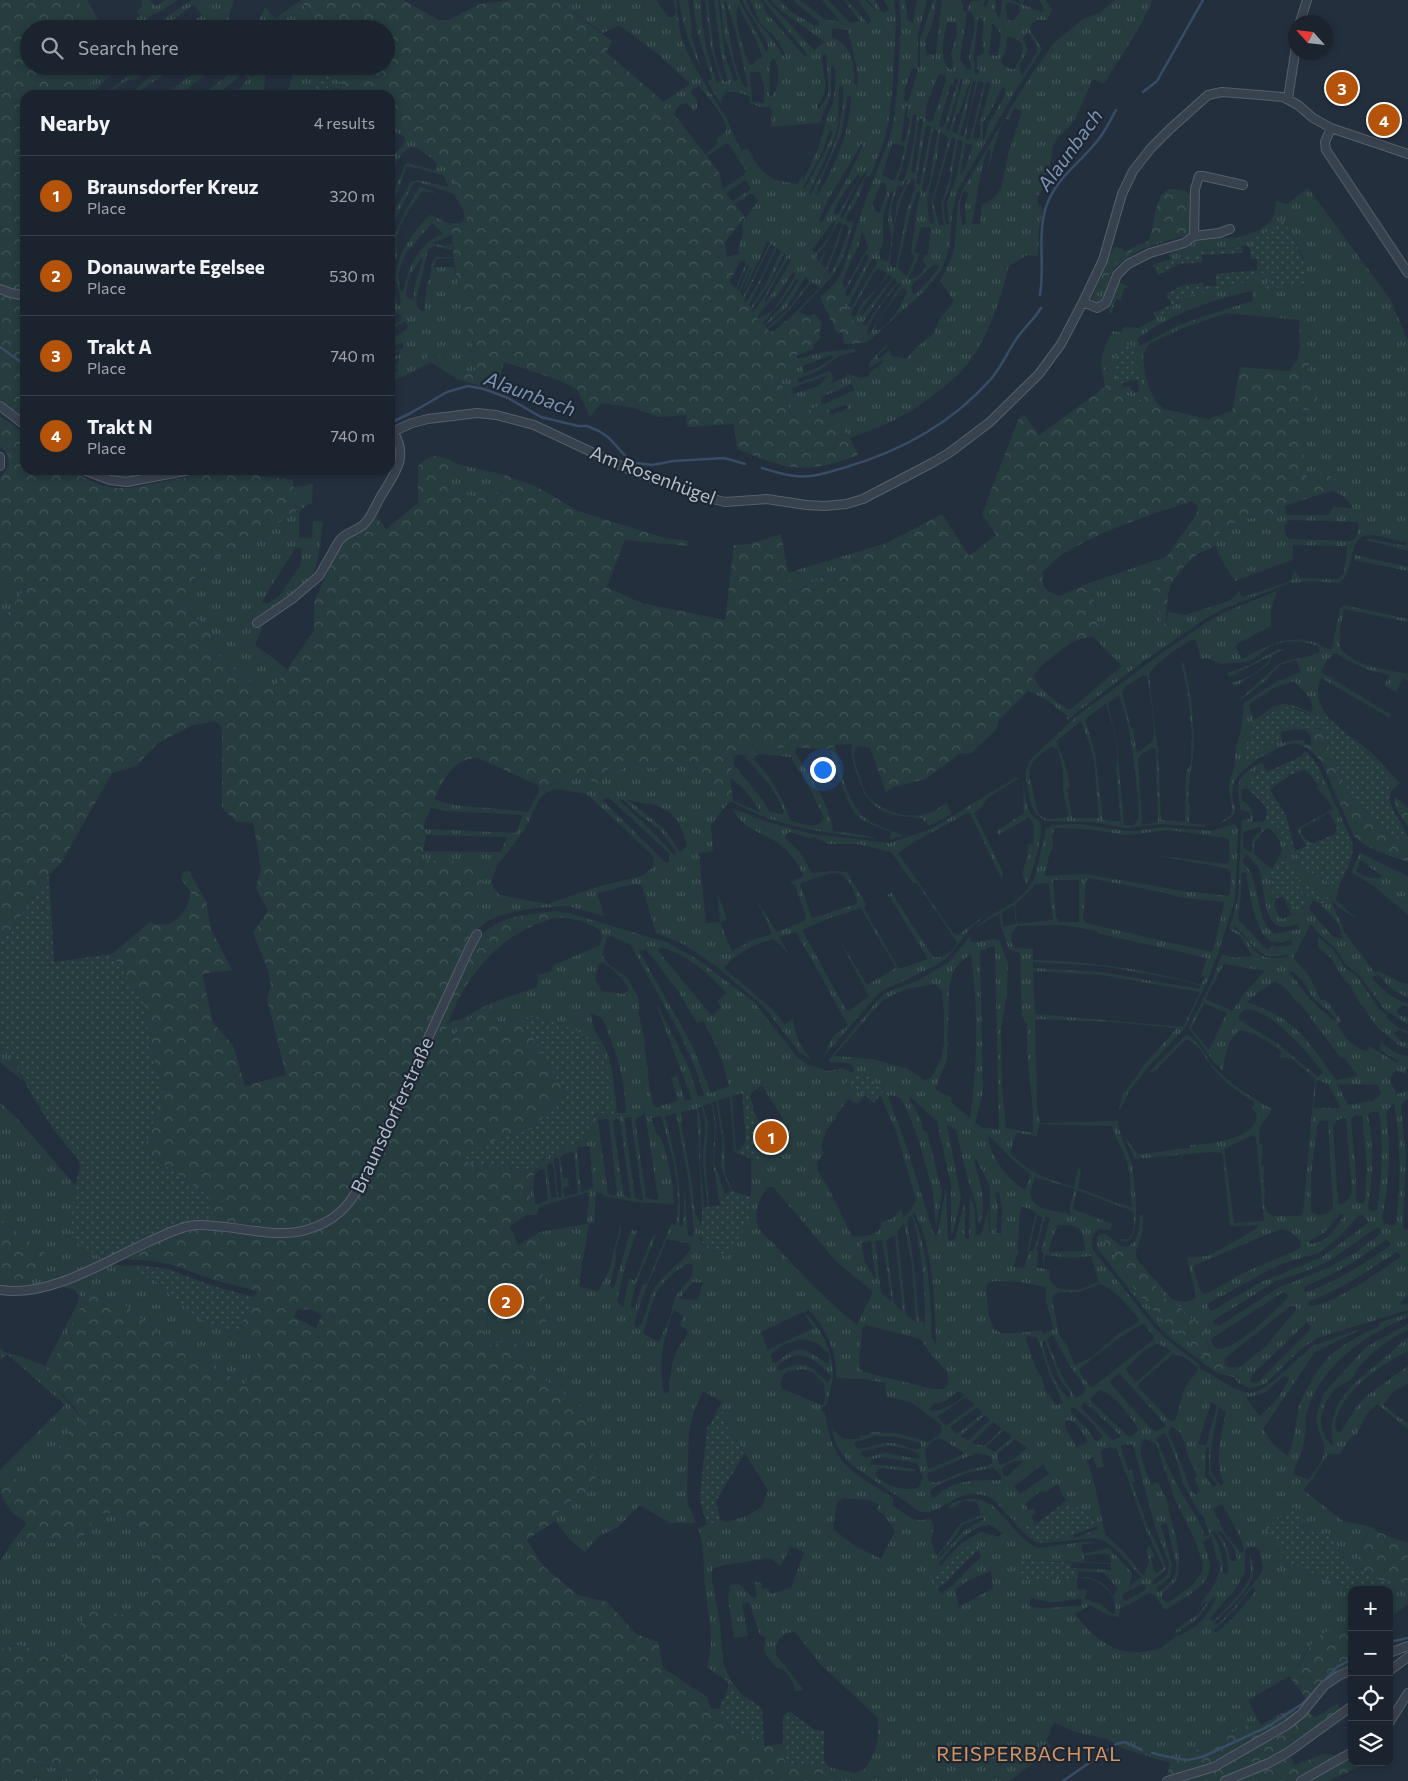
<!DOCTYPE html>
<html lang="en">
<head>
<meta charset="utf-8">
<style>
	:root { --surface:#1b232e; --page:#282f3a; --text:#f1f3f6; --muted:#a0a4aa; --line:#39404a; --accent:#b45309 }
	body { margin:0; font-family:Commissioner,sans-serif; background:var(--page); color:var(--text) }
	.controls { position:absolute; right:15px; bottom:15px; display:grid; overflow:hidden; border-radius:10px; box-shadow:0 2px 8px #0003 }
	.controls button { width:45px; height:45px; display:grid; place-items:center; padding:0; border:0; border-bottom:1px solid var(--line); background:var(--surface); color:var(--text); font:25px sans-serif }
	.compass { position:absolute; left:1288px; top:15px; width:45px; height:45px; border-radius:50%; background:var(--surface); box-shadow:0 2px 8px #0003; rotate:297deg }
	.you { position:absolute; left:822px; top:769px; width:18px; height:18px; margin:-12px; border:4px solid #fff; border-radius:50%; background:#1a73e8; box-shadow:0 0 0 8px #1a73e833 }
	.badge { display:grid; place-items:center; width:32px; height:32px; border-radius:50%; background:var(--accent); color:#fff; font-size:16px; font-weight:700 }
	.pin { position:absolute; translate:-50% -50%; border:2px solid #fff; box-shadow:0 1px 5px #0006 }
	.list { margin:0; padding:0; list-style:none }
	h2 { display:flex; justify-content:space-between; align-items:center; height:65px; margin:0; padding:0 20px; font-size:21px }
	h2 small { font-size:16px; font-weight:400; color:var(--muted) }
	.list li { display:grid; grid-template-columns:32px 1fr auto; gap:15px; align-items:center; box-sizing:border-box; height:80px; padding:0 20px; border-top:1px solid var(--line) }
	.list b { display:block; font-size:19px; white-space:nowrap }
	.list p { margin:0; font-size:16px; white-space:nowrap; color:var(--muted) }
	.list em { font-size:16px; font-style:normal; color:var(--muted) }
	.icon { flex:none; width:28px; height:28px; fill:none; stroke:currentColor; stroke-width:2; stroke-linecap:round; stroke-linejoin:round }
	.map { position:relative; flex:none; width:1408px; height:1781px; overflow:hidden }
	.search { position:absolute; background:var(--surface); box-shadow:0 2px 8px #0003; left:20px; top:20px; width:375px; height:55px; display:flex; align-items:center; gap:12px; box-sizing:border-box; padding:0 18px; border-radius:28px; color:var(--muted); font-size:19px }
	.panel { position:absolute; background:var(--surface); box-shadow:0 2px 8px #0003; left:20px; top:90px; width:375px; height:385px; border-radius:15px }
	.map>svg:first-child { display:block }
	.grass { fill:url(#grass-tufts); fill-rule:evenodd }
	.forest { fill:url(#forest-crowns); fill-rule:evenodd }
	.park { fill:url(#park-dots) }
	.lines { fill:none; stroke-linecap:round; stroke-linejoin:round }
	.stream { stroke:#394c67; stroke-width:2.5 }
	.minor-casing { stroke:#565f6c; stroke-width:10 }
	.minor { stroke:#38414e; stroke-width:8 }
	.labels { text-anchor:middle; stroke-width:4.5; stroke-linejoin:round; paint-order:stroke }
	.street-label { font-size:19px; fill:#b4bcc9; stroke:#1d2633 }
	.water-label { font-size:20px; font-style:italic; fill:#7c92b1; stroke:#1d2633 }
	.neighbourhood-label { font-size:20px; letter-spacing:1px; fill:#d59563; stroke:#1d2633 }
</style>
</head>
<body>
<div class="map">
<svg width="1408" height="1781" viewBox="0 0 1408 1781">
	<defs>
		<pattern id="grass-tufts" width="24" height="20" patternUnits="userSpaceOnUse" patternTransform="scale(1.25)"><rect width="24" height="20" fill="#263c3f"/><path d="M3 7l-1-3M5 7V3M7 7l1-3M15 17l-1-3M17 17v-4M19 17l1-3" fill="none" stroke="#435659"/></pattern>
		<pattern id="forest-crowns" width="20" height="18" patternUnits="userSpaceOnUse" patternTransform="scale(1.25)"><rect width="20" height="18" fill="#263c3f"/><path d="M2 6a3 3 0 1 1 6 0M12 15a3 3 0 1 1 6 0" fill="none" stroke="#435659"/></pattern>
		<pattern id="park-dots" width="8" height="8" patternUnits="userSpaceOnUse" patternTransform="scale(1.25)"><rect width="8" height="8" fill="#263c3f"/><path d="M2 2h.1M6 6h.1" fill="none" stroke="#435659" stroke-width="1.8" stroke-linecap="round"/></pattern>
	</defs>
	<rect width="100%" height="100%" fill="#242f3e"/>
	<path class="grass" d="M 77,0 L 87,0 L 104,29 L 96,29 Z
		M 142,0 L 150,0 L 156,6 L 165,0 L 177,0 L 161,11 L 150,16 L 138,29 L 128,29 L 140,15 L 137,11 L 142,6 Z
		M 192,0 L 234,0 L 229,15 L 228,29 L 183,29 L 202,15 L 194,4 L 161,29 L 153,29 L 168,16 Z
		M 557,0 L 656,0 L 668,17 L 672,17 L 676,13 L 674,0 L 676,0 C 677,9 678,18 679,27 C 685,58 709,89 725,116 C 730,124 737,146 742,150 L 748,149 C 761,174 769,181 798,184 L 802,175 L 803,180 L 819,147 L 827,116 L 833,103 L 836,80 L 835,68 L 831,65 L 831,94 L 820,123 L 771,127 L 772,112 L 770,107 L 761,107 L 750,103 L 749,96 L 737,92 L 726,92 L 721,100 L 721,104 L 707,81 L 712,79 L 697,31 L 693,0 L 701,0 C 701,28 707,57 717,83 L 721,81 L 711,48 L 705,0 L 708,0 C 711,28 712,56 724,82 L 728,81 L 721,53 L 714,0 L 718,0 L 725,55 L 734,82 L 738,80 L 728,46 L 725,40 L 720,0 L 739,0 L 767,53 L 768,44 L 742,0 L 746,0 C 751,18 767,31 777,46 C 780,51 781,55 786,58 C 784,50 778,40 772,34 C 767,29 761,26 758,19 C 756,13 754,6 750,0 L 760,0 L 764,5 L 765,11 L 805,57 L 807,54 L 763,0 L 767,0 L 814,50 L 825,42 L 780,10 L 771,0 L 780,0 L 790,11 L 815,26 L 819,25 L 818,21 L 793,0 L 800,0 L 826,20 L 840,21 L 822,0 L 828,0 L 850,23 L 860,21 L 844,0 L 847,0 L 868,24 L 872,21 L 858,0 L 865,0 L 875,10 L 876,9 L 868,0 L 875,0 L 882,13 L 889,10 L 884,0 L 894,0 L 896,21 L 893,81 L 889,119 L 885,138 L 871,175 L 865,178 C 862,187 859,198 854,206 C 850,212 846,213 846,221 L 854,222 L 843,257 L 834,274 L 799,312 L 797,311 L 820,287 L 812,282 C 796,300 788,315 768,329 L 767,328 L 789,308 L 809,282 L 806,276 L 786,308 L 765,326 L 764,325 L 782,306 L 799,280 L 796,279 L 780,304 L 763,323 L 759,322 L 757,319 L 774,310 L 796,274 L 793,272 L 776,297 L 772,299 L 761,312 L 791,260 L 788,258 L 764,301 L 762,300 L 787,255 L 784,253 L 770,283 L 752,309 L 751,307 L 766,284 L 781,251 L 777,248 L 749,305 L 746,303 L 759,282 L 775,247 L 771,244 L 744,300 L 743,297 L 770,243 L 767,241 L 759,261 L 756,265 L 742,294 L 752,267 L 751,267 L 740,292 L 739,291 L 749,265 L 747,265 L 737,289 L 736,288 L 746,263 L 745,260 L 740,262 L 738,250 L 743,233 L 742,223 L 758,201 L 752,193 L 735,204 L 733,201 L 751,189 L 746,180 L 726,193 L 723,189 L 745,174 L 746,171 L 729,144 L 727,143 L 707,156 L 706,154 L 718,143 L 716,140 C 719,137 724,134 726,131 C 731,122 705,94 699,86 L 692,90 L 691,93 L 697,100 L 697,108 L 694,112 L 687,103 C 680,103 676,108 674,115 L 663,102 L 690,84 L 658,54 L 619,25 L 603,33 ZM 726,1 L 736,32 L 748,86 L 746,88 C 733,76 728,21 724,3 ZM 738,5 L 755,37 L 762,56 L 762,58 L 756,60 L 754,64 L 750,65 C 744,56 732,14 738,5 ZM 832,28 L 848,30 L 858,75 L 857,85 L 854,84 C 856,65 851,45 832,37 ZM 826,54 L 829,90 L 827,97 L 819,109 L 817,107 C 832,84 822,80 822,56 ZM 773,59 L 775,59 C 780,71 780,86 772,96 L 769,96 L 770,62 ZM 750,72 L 760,72 L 764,87 L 764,103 L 752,102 ZM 843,86 C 845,128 830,158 811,194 L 809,193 C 815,178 843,129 838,117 L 839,87 ZM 851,95 C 852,127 834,170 817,196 L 818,187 L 842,132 L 847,97 ZM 830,130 L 833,132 L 826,149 L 805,189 L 803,188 L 824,148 ZM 861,144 L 863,145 C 857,157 852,170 845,182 C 838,195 830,207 823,221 L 819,223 C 826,196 848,170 861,144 ZM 868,170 L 843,218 L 841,218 L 840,216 L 859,179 ZM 858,174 L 860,176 L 838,215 L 834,214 C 836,201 850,185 858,174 ZM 834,220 L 836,221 L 831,234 L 816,253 L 812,250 ZM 839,221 L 842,224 L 833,251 L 826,268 L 824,268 L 821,263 L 828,248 L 819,261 L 817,260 L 816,256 L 826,244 ZM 845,224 L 849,228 C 845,244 838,258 831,273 L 829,274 L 827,270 L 838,244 L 843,225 Z
		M 679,0 L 688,0 L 692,30 L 691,35 L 701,68 C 689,44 683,26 679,0 Z
		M 899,0 L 905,0 L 908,20 L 913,23 L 917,0 L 927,0 L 918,34 L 918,67 L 920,67 L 920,38 L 923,32 L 933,0 L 936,0 C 935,7 935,14 933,20 C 930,35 922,38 927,54 L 934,55 L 934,61 L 935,61 L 942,0 L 961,0 L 964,12 L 967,11 L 971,1 L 985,0 L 983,6 L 986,7 L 989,0 L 996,0 L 995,11 L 1000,19 L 1002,0 L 1010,0 L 1021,4 L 1019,0 L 1024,0 L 1023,5 L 1042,12 L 1044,10 L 1040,1 L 1038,0 L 1046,0 L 1052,10 L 1047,20 L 1037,20 L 1032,23 L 1030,30 L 1042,49 L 1016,90 L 958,189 L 952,213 L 950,244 L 942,269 L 925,290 L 870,340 L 863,343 L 864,328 L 855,323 L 848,314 L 842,296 L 830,288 L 839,278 L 843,269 L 867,196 L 889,140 L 894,120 L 898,81 L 901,22 ZM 1008,2 L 1019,5 L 1020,11 L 1014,21 L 1007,20 L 1007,13 L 1005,8 ZM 967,11 L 970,11 C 981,23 969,44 969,58 C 970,63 972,65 971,70 L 967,69 L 960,59 ZM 981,17 C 986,24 982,31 982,39 C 983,44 984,48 984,53 L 977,57 L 977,68 L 979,70 L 979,74 L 975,74 L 975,63 L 973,60 L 978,19 ZM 947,22 L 957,23 L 956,31 L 958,31 L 951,54 L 953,63 L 952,69 L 950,70 C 938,59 944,36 947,22 ZM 992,24 L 994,24 L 1001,34 L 998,56 L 989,55 ZM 1028,32 L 1037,46 L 1037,52 L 1023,75 L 1021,75 L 1019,65 L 1028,50 L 1023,39 L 1024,36 ZM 1008,36 C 1012,38 1017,39 1020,42 C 1027,48 1018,64 1014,70 L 1004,66 L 1001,61 L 1007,47 L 1006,40 ZM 912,68 L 918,69 L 918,71 L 908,102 L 906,102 L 903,100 L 905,93 L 904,91 ZM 941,74 L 945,76 L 946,79 L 933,120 L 930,122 L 925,119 L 927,104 L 938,75 ZM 955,78 L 958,80 L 944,126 L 941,127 L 939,125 L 948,94 L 950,85 L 953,85 ZM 961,78 L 963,80 L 950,130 L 948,131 L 946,129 L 959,90 L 958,88 ZM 971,78 L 972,78 L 957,133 L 954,133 L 952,131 L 956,115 L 959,113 ZM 973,81 L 976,81 L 964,136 L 961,136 L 959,135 L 963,125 ZM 978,81 L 983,82 L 984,84 L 970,138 L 967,140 L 966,138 L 968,119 ZM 987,82 L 991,84 L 980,123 L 980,137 L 976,140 L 973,137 C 976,119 983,101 985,83 ZM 1002,87 L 1006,89 L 1004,97 L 988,125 L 985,139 L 983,140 L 983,122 L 991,111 ZM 906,106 L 908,106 L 907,116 L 910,120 L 905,142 L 901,141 ZM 915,114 L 917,116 C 914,138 912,161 903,182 L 898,180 L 906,153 L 913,115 ZM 919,118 L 923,119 L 915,173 L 911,172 ZM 928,125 L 931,127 L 920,185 L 916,183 L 926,126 ZM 936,129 L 938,132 L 929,183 L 925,193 L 922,192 L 922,188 L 933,130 ZM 940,131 L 949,138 L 932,202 L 934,224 L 929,223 L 927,200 L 937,157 ZM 952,137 L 956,139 L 950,170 L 951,174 L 941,205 L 944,225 L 939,225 L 933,202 ZM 958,139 L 963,142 L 957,175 L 947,203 L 949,224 L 946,225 L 943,203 L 950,187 ZM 894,143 L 905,147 L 899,170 L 894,181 L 882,175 L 892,144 ZM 965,143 L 973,145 L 965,169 L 960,175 ZM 912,178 L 915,181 L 914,185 L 915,188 L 907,210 L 896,267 L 893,268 L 890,265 C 892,238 896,201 912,178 ZM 906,179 L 908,180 L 897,202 L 894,227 C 888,212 893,200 898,185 L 903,187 ZM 883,182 L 886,184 L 887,192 L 880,212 L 876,212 L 872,205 L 881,183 ZM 891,190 L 893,192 L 889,209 L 888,220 L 892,240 L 888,262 L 881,260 L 879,254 L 883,242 L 883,216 ZM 920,191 L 921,193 L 918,203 L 911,252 L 915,257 L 907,275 L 905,275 L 897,268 C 904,243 908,216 917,192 ZM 921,227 L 929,227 L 931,229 L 928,254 L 925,255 L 922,261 L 927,266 C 923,272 915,281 908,278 L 913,270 L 919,254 L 914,252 ZM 862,232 L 865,237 L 868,247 L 846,287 L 844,287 L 842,281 L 859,245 ZM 865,255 L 868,255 L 869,258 L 849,296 L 846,296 L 845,293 ZM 872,259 L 875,259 L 877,263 L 851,308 L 848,306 ZM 934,264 L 939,267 C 932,277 925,286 915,294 L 913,294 L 911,288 L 912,285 ZM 876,269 L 879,269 L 886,272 L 886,275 L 879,286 L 863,302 L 855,317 L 852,316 L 851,313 ZM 888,275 L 891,275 L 892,278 L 861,317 L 860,311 ZM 895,278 L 897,282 L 871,317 L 867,326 L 863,324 L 865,319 L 893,279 ZM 898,283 L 901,285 L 868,336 C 864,324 890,294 898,283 ZM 902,288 L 905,289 L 907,292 C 900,306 892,324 878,330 L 875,330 L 877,322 Z
		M 1115,0 L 1152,0 C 1141,30 1120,56 1104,84 L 1093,79 L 1076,117 L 1066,131 L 1058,137 L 1053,146 L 1050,167 L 1042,190 L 1037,197 L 1038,204 L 1043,209 L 1039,229 L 1038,256 L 1027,255 L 1009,266 C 1000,301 989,336 967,365 C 954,381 922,405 904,415 C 887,425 868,431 850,438 L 832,415 L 848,408 L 846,404 L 829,411 L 823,404 L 792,417 L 779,374 L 801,366 L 798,359 L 823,352 L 855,349 L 855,352 L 841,355 L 818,371 L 797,379 L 799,383 L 830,371 L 833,378 L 831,384 L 847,376 L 846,373 L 861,378 L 869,376 L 869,373 L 882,363 L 883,359 L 869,368 L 869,363 L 886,345 L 887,347 L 877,357 L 879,359 L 889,350 L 892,356 L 906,359 L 918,346 L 934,333 L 938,322 L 954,301 L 940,281 L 951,259 L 955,245 L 958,203 L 962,191 L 1029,78 L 1054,43 L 1083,19 L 1100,13 ZM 1014,108 L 1022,112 L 1009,151 L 1001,188 L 995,197 L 982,205 L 980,224 L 972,224 L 979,182 L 984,159 L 988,149 L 991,149 L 987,173 L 999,130 L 1005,119 L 1009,119 ZM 964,191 L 969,192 L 965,204 L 966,224 L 962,225 C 960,214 958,201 964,191 ZM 832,355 L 833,358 L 817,368 L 804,373 L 802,366 ZM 828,375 L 819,386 L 793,394 L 792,388 ZM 851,384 L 855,390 L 824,404 L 821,403 L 822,397 Z
		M 300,1 L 319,25 L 301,29 L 255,29 L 265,7 L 275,19 Z
		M 101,66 L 120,66 C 112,77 100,82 93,95 L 81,95 L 89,87 Z
		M 140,66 L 151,66 L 137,79 L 125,81 L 108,95 L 103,95 Z
		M 162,66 L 178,66 C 164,76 148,83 135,95 L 129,95 Z
		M 204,66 L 217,66 L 179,95 L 164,95 Z
		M 225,66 L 245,66 L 252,77 L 254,76 L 253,66 L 267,66 L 263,95 L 227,95 L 239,89 L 248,79 L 242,73 L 233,82 L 215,95 L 202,95 L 227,76 Z
		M 295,66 L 325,66 C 324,74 314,84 311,95 L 287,95 Z
		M 334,78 L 358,95 C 349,95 344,90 336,88 L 323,95 Z
		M 390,118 L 415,135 L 450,169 L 469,207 L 469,226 L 452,228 L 452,235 L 432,243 L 445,246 L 452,243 L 452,250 L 433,246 L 428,249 L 416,301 L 417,306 L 421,311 L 424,311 L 427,286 L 431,274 L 431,265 L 436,257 L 452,257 L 453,258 L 436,259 L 434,267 L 454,267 L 478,370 L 458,373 L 426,359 L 431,362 L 403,377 L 390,380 L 390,374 L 398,372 L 398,368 L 390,370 L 390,366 L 398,364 L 399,358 L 390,361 L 390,358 L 399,355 L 400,351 L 390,354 L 390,352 L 403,348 L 403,345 L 402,343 L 390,347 L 390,339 L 406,330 L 408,326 L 405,321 L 390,330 L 390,327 L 400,321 L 401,317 L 398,312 L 390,319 L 390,313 L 395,309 L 394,307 L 390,310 L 392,303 L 390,301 L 390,293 L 392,295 L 391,280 L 394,267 L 393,285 L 397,304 L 400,306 C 402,296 396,285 396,275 C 396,256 416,227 430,215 C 437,216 442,222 448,223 C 476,227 461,206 454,194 L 418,182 L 413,184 L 390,230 C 390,214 403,196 411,182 L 418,180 L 449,187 L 445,178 L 442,175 L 409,166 L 406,167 L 402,181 L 390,210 C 390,195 400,179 405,165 L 408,163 L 433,170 L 436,169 L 437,164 C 431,156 421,150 412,147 C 397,153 393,169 390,184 C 390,174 390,163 395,154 C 399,147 406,147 405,137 L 390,129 ZM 432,223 L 443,233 C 439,237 434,237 430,241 C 415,253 407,272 404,290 L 402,291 L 400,290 L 398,274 L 405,254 ZM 425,253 L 414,288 L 414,298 L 412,299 L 407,298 L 406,295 L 409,276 Z
		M 420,187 L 422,187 L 436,193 L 422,191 L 408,211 L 399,229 L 396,241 L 397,256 L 390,269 C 390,237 403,213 420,187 Z
		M 1308,188 L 1390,299 L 1408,341 L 1408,551 L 1370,541 L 1364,541 L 1370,539 L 1406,546 L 1406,542 C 1396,541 1377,534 1367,535 C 1346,539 1356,575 1338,583 L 1313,581 L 1290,583 L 1223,609 L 1205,619 L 1137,666 L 1067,720 L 1067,716 L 1046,699 L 1028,691 L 1033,676 C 1040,691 1054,700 1067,709 L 1071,709 L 1122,666 L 1093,637 L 1102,628 L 1096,621 L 1097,611 L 1089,583 L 1166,557 L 1154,575 L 1165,633 L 1168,612 L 1185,615 L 1229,601 L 1237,594 L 1239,590 L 1241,596 L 1244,597 L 1291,581 L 1294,570 L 1300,578 L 1338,579 L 1344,573 L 1347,546 L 1293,545 L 1292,560 L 1235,581 C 1229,572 1219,557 1216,547 C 1209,520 1262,517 1279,514 L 1280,508 L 1286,506 L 1285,511 L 1287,515 L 1329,515 L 1333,507 L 1353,508 C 1348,499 1342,494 1333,491 L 1337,481 L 1307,481 L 1297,411 L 1320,408 L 1308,369 L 1312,348 L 1306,344 L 1300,345 L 1299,320 L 1227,313 L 1178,330 L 1149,344 L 1143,354 L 1145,375 L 1144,400 L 1136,400 L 1120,391 L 1119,388 L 1130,386 L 1131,390 L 1133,390 L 1134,393 L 1139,391 L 1138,382 L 1140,382 L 1130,344 C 1119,349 1114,357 1116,369 L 1102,370 C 1100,354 1106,344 1113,331 L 1121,333 L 1123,328 L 1127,327 L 1138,328 L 1156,318 L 1188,296 L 1241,283 L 1265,272 L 1273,273 L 1274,276 L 1266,285 L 1304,260 L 1297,244 L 1283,220 L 1262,235 L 1250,240 L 1255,245 L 1254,250 L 1245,246 L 1201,251 L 1191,256 L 1179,258 L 1164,265 L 1156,271 L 1152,265 L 1171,259 L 1169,253 L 1187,247 L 1195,240 L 1207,239 L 1211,236 C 1218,236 1225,238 1231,238 C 1244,237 1267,230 1273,217 C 1275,213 1275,206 1276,201 L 1287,204 ZM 1252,291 L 1253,301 L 1207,315 L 1177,326 L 1140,346 L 1137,339 C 1170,314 1212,300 1252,291 ZM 1290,520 L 1357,522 L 1359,525 L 1356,538 L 1350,541 L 1290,539 L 1286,536 C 1284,528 1283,525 1290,520 Z
		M 1192,231 L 1190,234 C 1166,242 1126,249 1112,273 C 1107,282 1106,292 1101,302 L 1095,303 L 1091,301 L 1097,286 L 1099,287 C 1108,281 1109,270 1117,262 C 1136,244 1167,239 1192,231 Z
		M 1118,282 L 1129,287 L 1124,288 L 1121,300 L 1116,299 L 1111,314 L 1109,313 Z
		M 457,464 L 505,475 L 495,501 L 446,490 Z
		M 313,483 L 312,504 L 307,504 L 299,513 L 299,538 L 312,538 L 313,521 L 323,522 C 321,537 319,567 310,579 C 298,595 273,608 257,619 L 262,628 L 255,645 L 287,669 C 284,673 280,681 276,685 C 260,698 227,662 215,652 C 212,629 210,628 192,615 L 188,589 L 205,562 L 264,539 L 260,532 L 296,513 L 294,487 L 305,486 ZM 296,547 L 302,549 L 301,564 L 280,595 L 269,603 L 261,603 Z
		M 890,542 L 791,593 L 787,573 Z
		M 1355,555 L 1408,567 L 1408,571 L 1354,560 Z
		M 0,585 L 27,585 L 0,625 Z
		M 1277,591 L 1271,610 L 1271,626 L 1237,644 L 1236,647 L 1242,659 C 1264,647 1284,635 1310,641 C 1318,642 1323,649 1332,649 L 1340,609 L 1344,605 L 1408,619 L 1408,622 L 1344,609 L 1340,629 L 1340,648 C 1356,668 1385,669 1408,674 L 1408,681 L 1403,678 L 1396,692 L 1384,685 L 1390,675 L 1365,669 L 1335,653 L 1327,660 L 1321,672 L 1391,715 L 1390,718 L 1321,678 C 1307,712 1345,731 1367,749 C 1379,759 1389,772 1400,783 L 1395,787 L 1372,757 L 1324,714 L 1311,715 L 1297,708 L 1280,707 L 1265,717 L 1253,720 L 1252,731 L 1243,758 L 1256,761 L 1259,754 L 1279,737 L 1281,728 L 1295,726 L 1308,727 L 1306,730 L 1295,729 L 1281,732 L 1282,743 L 1297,740 L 1298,741 L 1304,740 L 1304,743 C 1299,744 1294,743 1289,744 C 1274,748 1237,769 1233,785 C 1228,808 1249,811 1217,825 L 1231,815 L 1232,808 L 1229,790 L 1230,780 L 1234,769 L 1236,746 L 1241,731 L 1244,703 L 1276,682 L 1301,672 L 1296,660 L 1280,665 L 1266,680 L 1242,699 L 1241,698 L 1279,664 C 1293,657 1307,659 1320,652 L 1318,646 C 1302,641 1284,638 1268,648 C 1261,652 1256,658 1249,661 C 1240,664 1231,661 1222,664 L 1207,658 L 1201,659 L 1196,640 L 1192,639 C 1180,647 1155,662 1149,675 L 1158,753 L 1161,820 L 1185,822 L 1186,773 L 1191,763 L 1192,736 L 1188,694 L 1181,661 L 1184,664 C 1191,694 1195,722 1193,753 C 1193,762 1191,767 1190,776 C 1188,784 1189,794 1188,803 L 1190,805 L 1189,823 L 1205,825 L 1205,827 L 1160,824 L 1125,828 L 1093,822 L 1051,821 L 1046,821 L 1037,815 L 1031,805 L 1025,773 L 1031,759 L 1076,717 L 1166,650 L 1207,622 L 1225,612 ZM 1143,675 L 1147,676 C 1151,698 1155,719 1153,741 L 1137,753 L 1133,729 L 1130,726 L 1122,692 L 1125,687 ZM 1294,681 L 1310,698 L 1313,708 L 1311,713 C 1300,708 1286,700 1273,707 C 1266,711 1261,717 1253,720 L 1249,704 L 1274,688 ZM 1119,695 C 1133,732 1135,772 1139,811 L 1139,818 L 1133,826 L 1124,825 L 1117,745 L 1108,703 ZM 1106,704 C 1111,719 1121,753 1116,768 L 1121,822 L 1103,820 L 1095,753 L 1085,719 ZM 1081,721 L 1090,745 L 1094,760 L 1099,818 L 1072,818 L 1067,790 L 1070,786 C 1067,770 1063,756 1056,741 ZM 1051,746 L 1058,749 C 1062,762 1064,774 1063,787 C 1063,796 1067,807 1069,815 L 1067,817 C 1037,822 1038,818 1033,791 C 1031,783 1028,775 1030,768 C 1033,758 1044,752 1051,746 ZM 1152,748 L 1156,749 L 1158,822 L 1142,825 L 1138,759 L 1141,754 Z
		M 1279,649 L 1285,649 L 1273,655 L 1268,665 L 1235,687 L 1232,683 C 1247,678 1265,670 1271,656 L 1229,677 L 1227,673 L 1247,666 Z
		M 852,744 L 859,746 L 855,748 C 852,757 856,766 859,774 C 862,782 863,790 868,796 C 881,812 909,820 929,813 C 935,811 940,807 946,803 L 952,814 L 929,826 L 922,818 C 888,816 870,812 858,778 C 854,767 851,756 852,744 Z
		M 756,745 L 778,748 L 796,747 L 797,748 L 795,752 C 809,775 830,804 833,831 L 869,836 L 877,839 C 827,833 777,828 733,802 L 732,800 L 760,812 C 756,802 740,783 731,779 L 731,763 L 734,758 L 734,765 L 762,799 L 770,812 L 782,814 L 784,812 C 776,789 760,774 744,756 L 740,754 C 762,756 784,800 790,820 C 800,824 818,831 824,818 L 808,784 L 792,760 L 792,757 L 760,754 L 756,755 L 748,746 Z
		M 835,745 C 839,767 847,802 864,817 C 875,826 891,830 903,836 L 890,839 L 891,832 C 880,828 868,824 859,817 C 848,809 834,763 830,749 Z
		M 633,762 L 656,769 L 677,765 L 697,767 L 728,803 L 711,825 L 713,851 L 699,853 L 706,923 L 720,922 L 717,892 L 727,919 L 720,923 L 732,951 L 755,939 L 772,934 L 758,902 L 776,932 L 805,921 L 806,916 L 795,885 L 790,882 L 804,876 C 797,863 790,851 778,843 C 761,832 741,828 732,808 L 764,821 L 812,834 L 890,843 L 931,829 L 1017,777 L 1019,778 L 987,798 L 982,807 L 974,813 L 1003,872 L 1002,879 C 990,857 981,834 969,812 L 916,841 L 898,853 L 953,933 L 958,935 L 984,916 L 967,932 L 947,958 L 937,965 L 880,992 L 824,1056 L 833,1036 L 848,1025 L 796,932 L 779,937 L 789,954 L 774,939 C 753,945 738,951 724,968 L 773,1010 L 785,1025 L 793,1018 C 795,1036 800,1047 812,1060 L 800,1053 L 764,1007 L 716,966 L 683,944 L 656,933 L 642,886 L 635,884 L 597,893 L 604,916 L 568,906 L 535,908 L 500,915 L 488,921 L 474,932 L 476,914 L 489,868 L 421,860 L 422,851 L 500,852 L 508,837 L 427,835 L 424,829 L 516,833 L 523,815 L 446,811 L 431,808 L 434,799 C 453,807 471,807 492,808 C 504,809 516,811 528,812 L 539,791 L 538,785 L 544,788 L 565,779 L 579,778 L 600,780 L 608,769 L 619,771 ZM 555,789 L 587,794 L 653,856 L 654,862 L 652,868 L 642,876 L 596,887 L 548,904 L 499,895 L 493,887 L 492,880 L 497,866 L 525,829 L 539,799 L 546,793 ZM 608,797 L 670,854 L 669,862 L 666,863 L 602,800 ZM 618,799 L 623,800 L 641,816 L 660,830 L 676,852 L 675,856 L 653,832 ZM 628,800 C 638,803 651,803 660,807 C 677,814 683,830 687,846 L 680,852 L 663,828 ZM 790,832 L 809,838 L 814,837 L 829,844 L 858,844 L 891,852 L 913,883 L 917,883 L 957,942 C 954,951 943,959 933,957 L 893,895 L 893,892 L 886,896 L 890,897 L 928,959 L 899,969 L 864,909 L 866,904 L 847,872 L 834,871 L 812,873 L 800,852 L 785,838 L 786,834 ZM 832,873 C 834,873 839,873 841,874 C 848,877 858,897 857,904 L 812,918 L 800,885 L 802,882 ZM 861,908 L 896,968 L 867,985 L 840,941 L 869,996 L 849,1011 L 846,1010 L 802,930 L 827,919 Z
		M 1262,762 L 1264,766 L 1256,771 L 1247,784 L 1248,789 L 1243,789 L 1241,792 L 1242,800 C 1252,806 1252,811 1253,822 L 1268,821 L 1274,824 L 1295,851 L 1303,868 L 1338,888 L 1336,899 L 1338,902 L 1357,919 L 1341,909 L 1332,901 L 1333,906 L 1343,928 L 1342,929 L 1375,973 L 1378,971 L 1400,982 L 1408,984 L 1408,998 L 1389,987 L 1378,974 L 1372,978 C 1382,991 1393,998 1408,1004 L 1408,1007 L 1403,1005 L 1397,1010 L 1398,1014 L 1408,1018 L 1408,1024 L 1385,1010 L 1360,976 L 1345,964 L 1336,949 L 1320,935 L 1311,924 L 1293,958 L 1309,976 L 1321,1000 L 1325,1000 L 1331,1006 L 1337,1016 L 1339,1015 L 1341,1022 L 1337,1024 C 1343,1035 1354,1050 1368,1051 L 1369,1046 L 1397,1063 L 1398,1061 L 1380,1050 L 1381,1043 L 1398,1054 L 1408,1056 L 1408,1068 L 1406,1071 L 1408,1078 L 1406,1074 L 1396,1070 L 1393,1073 L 1390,1081 L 1397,1094 L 1408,1091 L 1408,1099 L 1402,1103 L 1401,1108 L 1406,1158 L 1403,1227 L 1405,1230 L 1408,1230 L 1408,1296 L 1401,1301 L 1400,1303 L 1403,1305 L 1408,1303 L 1408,1310 L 1317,1338 L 1300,1350 L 1265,1384 L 1250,1388 L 1238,1383 L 1234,1377 L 1241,1378 L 1245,1371 L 1240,1367 L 1265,1347 L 1296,1310 L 1296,1307 L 1294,1306 L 1291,1306 L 1225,1358 L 1222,1355 L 1213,1355 L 1209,1350 L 1208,1341 L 1194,1321 L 1179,1306 L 1168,1301 L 1131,1255 L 1115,1241 L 1121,1246 L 1128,1247 C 1140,1239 1139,1228 1140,1215 L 1143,1215 L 1142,1234 L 1136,1251 L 1136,1256 L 1139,1262 L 1172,1299 C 1180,1303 1190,1303 1196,1297 L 1187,1258 L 1208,1256 L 1253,1231 L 1259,1225 L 1230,1226 L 1223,1156 L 1221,1153 L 1209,1152 L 1135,1159 L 1124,1135 L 1137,1154 C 1155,1154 1171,1149 1189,1148 L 1191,1145 C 1206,1145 1245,1139 1254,1125 C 1257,1121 1257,1117 1256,1113 L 1252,1108 L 1255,1102 C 1239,1093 1223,1081 1212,1067 C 1204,1056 1200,1044 1186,1039 L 1155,1071 L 1150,1072 L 1145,1076 L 1186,1035 C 1198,1038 1206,1058 1214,1067 C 1231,1085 1251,1097 1272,1109 L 1260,1128 L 1259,1143 L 1263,1145 L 1261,1165 L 1264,1167 L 1263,1183 L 1265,1189 L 1264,1204 L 1267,1212 L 1273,1216 L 1300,1216 L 1303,1213 L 1315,1079 L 1291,1058 L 1280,1057 L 1281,1051 C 1268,1041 1256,1033 1240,1030 C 1227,1039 1225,1057 1223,1071 L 1213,1061 L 1189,1028 L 1212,981 L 1222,954 L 1235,958 L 1252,956 L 1240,936 L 1229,929 L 1238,898 L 1242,820 L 1251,819 L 1250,812 L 1241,810 C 1235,781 1237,777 1262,762 ZM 1259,827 L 1261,828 L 1261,831 L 1253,838 L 1252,853 L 1243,848 L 1243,832 ZM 1268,828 C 1278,834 1285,847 1279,857 L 1289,859 L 1308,903 L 1289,905 L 1283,897 L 1291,913 L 1291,915 L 1283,919 L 1280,918 L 1274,906 L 1276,899 L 1273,899 L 1270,868 L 1254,854 L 1254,843 L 1265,829 ZM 1246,854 C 1250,859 1256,863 1259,869 C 1265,883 1262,919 1279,926 C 1284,929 1293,925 1298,924 L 1299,929 L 1275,934 C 1253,921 1263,878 1242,862 ZM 1246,872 C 1249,889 1254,932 1271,941 C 1277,944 1285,941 1291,940 L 1292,945 L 1277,947 L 1272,945 L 1269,949 L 1266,949 L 1239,920 L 1238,914 L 1241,895 L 1241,873 ZM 1303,887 L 1327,903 L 1321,905 C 1329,913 1344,927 1342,939 L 1333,937 L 1309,909 L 1313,901 ZM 1234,926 C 1247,934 1255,955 1271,956 C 1277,957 1283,955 1288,955 L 1288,957 C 1248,963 1259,944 1233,928 ZM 1224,964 L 1265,971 L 1245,993 L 1232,1011 L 1205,999 ZM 1292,971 L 1303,981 L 1313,998 L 1329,1011 L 1336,1020 L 1334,1021 C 1327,1014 1320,1009 1313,1002 C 1304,993 1299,983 1290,974 ZM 1274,982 C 1285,984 1291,995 1297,1003 L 1299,1002 L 1340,1057 L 1345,1059 L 1358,1076 L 1336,1080 C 1307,1040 1297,1019 1247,1002 L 1261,990 ZM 1204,1003 L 1227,1013 L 1209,1050 L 1191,1029 ZM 1246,1009 C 1272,1010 1309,1053 1323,1073 L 1318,1077 L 1275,1042 L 1238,1019 L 1241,1013 ZM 1318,1080 L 1328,1084 L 1340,1106 L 1339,1108 L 1315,1108 L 1314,1106 L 1316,1082 ZM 1337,1084 L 1378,1085 L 1381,1094 L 1373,1101 L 1348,1105 ZM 1394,1103 C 1401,1143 1401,1183 1396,1224 L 1393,1226 L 1384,1223 L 1382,1219 C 1389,1182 1391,1150 1386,1112 ZM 1376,1111 L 1379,1113 C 1384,1147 1382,1177 1377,1210 L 1373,1211 L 1369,1210 L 1368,1207 C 1373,1175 1374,1147 1368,1115 L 1370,1113 ZM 1357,1115 L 1362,1116 L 1367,1166 L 1365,1200 L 1363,1203 L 1358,1203 L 1356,1201 L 1356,1174 L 1351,1120 L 1353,1117 ZM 1342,1118 L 1346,1118 L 1352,1193 L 1348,1200 L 1341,1205 L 1338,1203 L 1333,1127 L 1336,1121 ZM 1325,1120 L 1328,1121 L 1333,1207 C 1328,1216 1319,1218 1311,1211 L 1311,1174 L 1317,1126 L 1320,1121 ZM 1253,1135 L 1256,1137 L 1264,1221 L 1234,1223 L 1224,1149 ZM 1340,1214 L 1344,1215 C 1335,1230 1328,1242 1310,1244 L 1310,1240 L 1324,1233 ZM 1359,1215 L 1362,1215 L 1368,1221 L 1368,1223 L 1322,1257 L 1259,1283 L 1212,1311 L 1209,1310 L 1208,1306 L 1209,1303 L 1269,1270 L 1284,1263 L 1319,1253 L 1339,1237 ZM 1376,1228 L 1379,1228 L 1381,1231 L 1380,1234 L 1355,1253 L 1330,1267 L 1278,1288 L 1219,1326 L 1215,1325 L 1213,1322 L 1215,1319 L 1276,1281 L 1309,1270 L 1331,1260 ZM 1280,1229 C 1290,1230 1295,1234 1301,1242 L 1300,1247 L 1297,1250 L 1243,1273 L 1205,1295 L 1201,1292 L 1193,1269 L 1195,1265 ZM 1386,1240 L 1389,1241 L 1391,1245 C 1364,1264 1338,1281 1307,1292 L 1304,1291 L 1305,1286 C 1335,1275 1360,1258 1386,1240 ZM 1397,1252 L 1401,1255 L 1401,1257 C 1381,1270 1331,1307 1309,1306 L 1308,1304 L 1309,1301 C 1344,1289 1366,1271 1397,1252 ZM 1283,1292 L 1286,1293 L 1288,1296 L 1286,1300 C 1278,1308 1214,1373 1211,1339 ZM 1307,1322 L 1311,1327 L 1309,1331 L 1258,1382 L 1253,1383 L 1250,1381 L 1252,1375 Z
		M 1324,779 L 1350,837 L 1337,826 L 1330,814 L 1328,813 L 1301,829 L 1300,831 L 1306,840 L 1313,844 L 1306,846 L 1297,829 L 1333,809 L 1328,800 L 1316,787 Z
		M 1023,782 C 1025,792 1025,804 1030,813 C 1033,817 1039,820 1040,824 C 1044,834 1032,875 1027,884 L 1022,874 L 1027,858 L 1028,845 L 1033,843 L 1034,825 L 1029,817 L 999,835 L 997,831 L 1024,813 Z
		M 1080,824 L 1125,831 L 1136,831 L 1161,827 L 1212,831 L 1233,824 L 1237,827 L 1238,830 L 1235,898 L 1219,951 L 1208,979 L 1184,1029 L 1148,1067 L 1130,1090 L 1119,1111 L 1123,1092 L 1126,1091 L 1144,1065 L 1177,1028 L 1111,1022 L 1037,1019 L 1035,1021 L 1037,1107 L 1040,1123 L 1118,1121 C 1119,1137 1128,1150 1132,1165 C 1134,1177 1145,1255 1119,1239 L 1128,1239 C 1136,1232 1134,1220 1133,1211 L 1077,1190 L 1073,1209 L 1112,1224 L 1110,1230 L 1099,1229 C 1091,1234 1090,1243 1094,1251 L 1154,1327 L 1166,1339 L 1199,1364 L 1198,1367 L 1235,1389 L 1249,1393 L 1258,1391 L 1274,1381 L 1312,1346 L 1363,1328 L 1315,1352 L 1263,1429 L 1272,1443 L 1287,1456 C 1295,1442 1295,1427 1298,1411 C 1299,1402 1304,1395 1308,1387 C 1327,1351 1344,1343 1380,1326 L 1379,1323 L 1408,1313 L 1408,1317 C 1365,1335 1322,1364 1307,1411 C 1304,1420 1307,1428 1305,1437 C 1303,1449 1297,1462 1293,1474 L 1309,1480 L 1322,1460 L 1324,1452 L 1324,1444 L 1316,1422 L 1317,1413 L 1324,1393 L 1366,1347 L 1408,1324 L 1408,1330 C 1390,1338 1371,1352 1359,1367 C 1355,1371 1354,1377 1350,1380 C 1345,1384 1338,1385 1334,1390 C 1320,1406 1314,1433 1333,1445 C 1326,1403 1352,1385 1382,1360 C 1391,1353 1399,1344 1408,1337 L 1408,1353 L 1406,1352 C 1379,1366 1345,1389 1336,1419 C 1334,1425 1334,1429 1338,1433 L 1341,1432 L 1355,1409 L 1365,1397 L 1408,1366 L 1408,1383 L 1392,1393 L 1383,1405 L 1408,1424 L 1408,1429 L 1377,1404 L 1366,1415 L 1357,1434 L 1349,1439 L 1340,1454 L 1328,1454 L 1313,1478 L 1303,1490 L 1343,1521 L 1372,1527 L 1380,1533 L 1367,1533 L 1359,1555 L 1357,1569 L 1342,1555 L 1330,1536 L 1324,1532 L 1305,1531 L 1298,1524 L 1294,1507 L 1282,1551 L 1286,1562 L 1352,1590 L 1352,1631 L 1341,1628 L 1309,1646 L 1296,1670 L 1289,1676 L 1248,1700 L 1258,1720 L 1170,1763 L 1122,1748 L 1107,1739 L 1078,1733 L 1055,1723 L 1051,1728 L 1050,1734 L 1046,1739 L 1051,1746 L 1045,1754 L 1009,1781 L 840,1781 L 828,1767 L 854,1773 L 864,1770 C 877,1752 879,1740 878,1718 L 821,1665 L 795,1632 L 786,1633 L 779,1639 L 776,1647 L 776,1655 L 803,1689 L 800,1691 L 795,1691 C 793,1679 788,1670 776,1667 C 767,1656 761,1653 766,1638 L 760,1635 L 749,1602 L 742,1604 L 748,1636 L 734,1638 L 728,1599 L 730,1585 L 739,1584 L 753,1598 L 757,1597 L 754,1582 L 762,1583 L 762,1589 L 768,1588 L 771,1594 L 791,1588 L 804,1552 L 791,1547 L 780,1566 L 770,1558 L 724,1565 L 714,1568 L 712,1571 L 712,1581 L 720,1623 L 723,1663 L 731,1681 L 728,1686 L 727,1681 L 707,1667 C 716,1639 707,1613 705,1585 C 703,1565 705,1547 698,1528 L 720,1520 L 726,1522 L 747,1516 L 762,1507 L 768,1490 L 723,1419 L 722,1402 L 703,1391 L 695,1408 L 689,1429 L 687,1493 L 688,1504 L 695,1520 L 694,1523 L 670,1523 L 640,1505 L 618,1527 L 599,1536 L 585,1552 L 570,1540 L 555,1521 L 560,1508 L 592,1488 L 586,1411 L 527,1366 L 514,1340 L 481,1347 C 482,1341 485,1337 486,1331 C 491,1314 483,1290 510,1292 C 519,1301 520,1312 521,1324 L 547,1326 L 540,1232 L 587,1224 L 589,1192 L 540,1206 L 535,1206 L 532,1202 C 528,1187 533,1166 547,1157 C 557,1149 571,1147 582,1140 C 594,1132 588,1113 605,1112 L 610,1078 L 536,1017 L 521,1018 L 500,1025 L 491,1004 L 465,1023 L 452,1037 L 446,1038 L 445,1032 L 448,1023 L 461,1019 L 491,1003 L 537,987 L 538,975 L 550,972 L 554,965 L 600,945 L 602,938 L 601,931 C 588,922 571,917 555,918 L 554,911 L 568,913 L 666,942 L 697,959 L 754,1002 L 797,1057 L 805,1063 L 824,1070 L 831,1071 L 842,1068 L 853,1073 L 854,1068 C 846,1057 837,1066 828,1061 L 876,1002 L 883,995 L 892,990 L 917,981 L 949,962 L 979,925 L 989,917 L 1014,902 L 1024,893 L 1030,886 L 1035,877 L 1046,829 L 1052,825 ZM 1055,828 L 1087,829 L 1127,835 L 1169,830 L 1226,838 L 1229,840 L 1230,861 L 1227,864 L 1151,855 L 1227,868 L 1231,874 L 1230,894 L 1227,896 L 1195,892 L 1189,892 L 1085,874 L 1045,876 L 1049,855 L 1053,848 L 1052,836 ZM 1089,878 L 1161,892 L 1178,897 L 1223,902 L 1224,904 L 1213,950 L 1211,952 L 1086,923 L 1083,919 L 1086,881 ZM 1053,880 L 1079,880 L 1079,922 L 1059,922 L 1058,919 L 1056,918 ZM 1049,883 L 1053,920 L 1017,924 L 1015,905 C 1021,898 1029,893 1035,884 ZM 1014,905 L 1016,924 L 1003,927 L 1002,912 ZM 1000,913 L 1001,927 L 1009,949 L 1020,953 L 1022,1017 L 1027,1024 L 1027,1052 L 1033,1111 L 1033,1133 L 1006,1128 L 1002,1088 L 1001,1028 L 1007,995 L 1008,963 L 999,940 L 992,939 L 974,943 L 970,940 C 971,928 990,919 1000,913 ZM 1063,925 L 1097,931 L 1097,933 L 1207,958 L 1201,975 L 1205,977 L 1201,985 C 1146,969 1090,961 1033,960 L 1033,949 L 1015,948 L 1011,942 L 1012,933 L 1017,926 ZM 611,936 L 631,945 L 679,1032 L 696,1069 L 704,1095 L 698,1097 L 688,1066 L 658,1006 L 657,1007 L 692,1099 L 685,1101 L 677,1076 L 671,1078 L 678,1101 L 656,1107 L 653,1105 L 650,1091 L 644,1039 L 639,1015 L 639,999 L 628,979 L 607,963 L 602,955 L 607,937 ZM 994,946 L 995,947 L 999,1130 L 981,1127 L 975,1123 L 983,1092 L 980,951 ZM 661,947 C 688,956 708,972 726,993 L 717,1002 L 721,1007 L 712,1016 L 658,951 ZM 646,949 L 678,991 L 697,1023 L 703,1021 C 715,1042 724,1063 729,1086 L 711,1093 L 692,1045 L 639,951 ZM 971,954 C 978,1008 978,1064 970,1118 L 951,1102 L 952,1098 L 935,1089 L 947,1060 L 949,988 L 954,969 L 964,959 ZM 603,962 C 614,970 623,977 629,990 L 624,994 L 602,991 L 595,979 L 599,964 ZM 1033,962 L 1102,966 L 1181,980 L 1201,986 L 1199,989 L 1101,972 L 1033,968 ZM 1033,971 L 1101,975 L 1200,992 L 1183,1027 L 1035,1014 ZM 935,984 L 942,991 L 944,1014 L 944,1042 L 942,1057 L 931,1078 L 925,1080 L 908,1069 L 891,1064 L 873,1059 L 834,1056 L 880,1003 C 896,990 915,987 935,984 ZM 591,1013 L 602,1018 C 616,1049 625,1079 626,1113 L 617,1113 C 615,1094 614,1074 608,1055 C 603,1040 591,1031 591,1013 ZM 850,1078 L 884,1089 L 880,1095 L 896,1131 L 916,1199 L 911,1210 L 903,1218 L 901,1209 L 892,1219 L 881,1222 L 881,1228 C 875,1236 864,1236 854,1237 L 852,1236 L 828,1187 L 818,1171 L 817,1163 L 824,1153 L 821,1146 L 826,1131 L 848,1099 L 858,1104 L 865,1095 L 846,1084 ZM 762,1085 L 783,1119 L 773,1128 C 755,1126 753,1108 750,1094 ZM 747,1091 C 751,1109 753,1126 773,1131 L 763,1146 L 759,1162 L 751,1159 L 751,1197 L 749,1218 L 714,1252 L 703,1246 L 700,1240 L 702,1227 L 695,1213 L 690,1173 L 682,1129 L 681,1112 L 697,1109 L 702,1208 L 704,1208 L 700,1159 L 701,1124 L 698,1108 L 701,1106 C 709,1126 703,1140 703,1160 C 704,1176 706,1192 708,1207 L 709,1207 L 705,1160 L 708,1123 L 703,1106 L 711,1103 L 715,1122 L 713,1163 L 720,1205 L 725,1194 L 714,1163 L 716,1123 L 712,1102 L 716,1101 L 722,1137 L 721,1167 L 731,1192 L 732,1191 L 725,1174 L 724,1140 L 718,1100 L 730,1097 L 734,1152 L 736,1150 L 732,1096 ZM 892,1095 L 900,1098 L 906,1107 L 919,1141 L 933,1192 L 936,1228 L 942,1192 L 927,1132 L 923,1130 L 920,1118 L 909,1099 L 910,1097 L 937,1121 L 951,1185 L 951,1234 L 953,1233 L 961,1198 L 947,1125 L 956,1130 L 967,1177 L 976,1204 L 979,1225 C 988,1204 980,1183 974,1162 L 975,1159 L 977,1160 L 990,1187 L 990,1234 L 989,1233 L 988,1206 L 987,1215 L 981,1234 L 976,1235 L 975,1210 L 970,1196 L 969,1239 L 965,1238 L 965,1201 L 955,1239 L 950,1241 L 948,1239 L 946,1189 L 937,1235 L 934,1235 L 906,1145 L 888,1096 ZM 645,1113 L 658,1198 L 656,1200 L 646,1198 L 635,1120 ZM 676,1113 L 689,1182 L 694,1231 L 693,1236 L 688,1235 L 685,1189 L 683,1226 L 679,1226 C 683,1186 674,1154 665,1116 ZM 661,1116 C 672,1154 682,1185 676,1225 L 671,1224 L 647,1283 L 642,1285 L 635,1309 L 630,1307 L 636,1283 L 656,1236 L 653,1235 L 635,1281 L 629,1278 L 623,1308 L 617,1301 L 626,1262 L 637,1231 L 631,1230 L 614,1287 L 612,1288 L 610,1286 L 616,1258 L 615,1251 L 622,1228 L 620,1227 L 609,1271 L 599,1290 L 597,1291 L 580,1287 L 579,1284 L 589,1224 L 594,1222 L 596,1192 L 603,1193 L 604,1196 L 635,1202 L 674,1204 L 672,1179 L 668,1162 L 662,1140 L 656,1133 L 651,1118 ZM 631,1117 L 643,1199 L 642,1201 L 635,1198 L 624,1118 ZM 618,1118 L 620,1120 L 631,1198 L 624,1196 L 613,1121 ZM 607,1119 L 609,1121 L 617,1193 L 616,1195 L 611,1196 L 608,1194 L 598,1121 L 599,1120 ZM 1039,1124 L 1112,1126 C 1115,1139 1122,1147 1126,1159 C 1131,1174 1131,1191 1132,1207 L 1120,1204 L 1078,1188 L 1081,1169 L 1078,1169 L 1074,1187 C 1049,1181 1028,1172 1010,1153 L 1016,1133 L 1037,1136 ZM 988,1135 L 1015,1162 L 1031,1175 L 1025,1190 C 1007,1179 990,1157 988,1135 ZM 587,1146 L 590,1147 L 593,1188 L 581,1192 L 577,1149 L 578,1147 ZM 572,1152 L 574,1153 L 578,1193 L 564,1197 L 563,1187 L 569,1186 L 568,1178 L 563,1178 L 560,1158 L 562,1155 ZM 554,1158 L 559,1159 L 562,1197 L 558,1197 ZM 550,1163 L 553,1165 L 557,1197 L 551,1199 L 547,1166 ZM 540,1169 L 545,1170 L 548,1200 L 539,1204 L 535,1204 C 534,1192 530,1177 540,1169 ZM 1035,1177 L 1075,1189 L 1070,1206 L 1070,1214 C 1058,1211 1035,1211 1031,1197 C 1029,1192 1034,1182 1035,1177 ZM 768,1187 L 773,1187 L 836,1261 L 873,1292 L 857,1325 C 827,1301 799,1272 774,1244 C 769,1239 761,1233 758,1226 C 753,1214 760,1196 768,1187 ZM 999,1192 L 1002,1208 L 1001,1234 L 996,1233 L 998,1208 L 995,1193 ZM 1022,1206 L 1036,1212 L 1027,1251 L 1029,1251 L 1024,1268 L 1013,1267 L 1019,1250 L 1017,1249 C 1020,1235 1017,1219 1022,1206 ZM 914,1212 C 933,1242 935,1308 936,1344 L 932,1338 C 930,1298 930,1252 912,1214 ZM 911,1215 C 920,1230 928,1309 924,1327 L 923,1321 L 919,1322 L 914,1265 L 907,1221 ZM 1037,1215 L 1043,1217 L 1034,1251 L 1029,1251 ZM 1045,1216 L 1050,1218 L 1041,1252 L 1043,1252 L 1043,1268 L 1037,1268 L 1038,1251 L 1036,1251 ZM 904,1223 L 912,1265 L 916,1322 L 906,1315 L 897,1232 ZM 1058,1225 C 1080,1225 1083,1227 1085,1249 L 1084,1251 L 1051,1252 L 1049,1251 L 1050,1244 ZM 895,1236 L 903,1312 L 894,1303 L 886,1240 ZM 667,1239 L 688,1243 L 691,1248 C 682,1264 663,1273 654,1289 C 649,1298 645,1324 637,1328 L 634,1324 L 642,1298 ZM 882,1240 L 892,1301 L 891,1301 L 881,1293 L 875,1241 ZM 871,1241 L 876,1281 L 865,1262 L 861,1243 ZM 1045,1255 L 1069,1258 L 1091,1256 L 1099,1282 L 1077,1290 L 1059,1289 C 1051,1284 1048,1279 1050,1270 L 1043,1269 ZM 687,1264 L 691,1264 L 693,1266 L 692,1275 L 688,1281 L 675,1297 L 670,1317 L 659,1342 L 644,1334 L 644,1330 C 653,1298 656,1282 687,1264 ZM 997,1281 L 1021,1282 L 1046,1287 L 1046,1301 L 1054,1329 L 1043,1334 L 1041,1330 C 990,1337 990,1338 986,1286 L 989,1282 ZM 693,1282 L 703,1283 L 698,1300 L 679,1299 ZM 1099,1284 C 1113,1287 1130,1308 1139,1319 L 1138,1323 L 1118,1334 L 1092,1357 L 1075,1365 L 1067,1346 L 1059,1334 L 1052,1300 L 1053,1296 L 1059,1292 L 1080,1292 ZM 674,1309 L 683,1316 L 680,1325 L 688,1331 C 686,1339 682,1341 678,1348 C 671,1361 670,1378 669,1392 L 664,1393 C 658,1361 663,1339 674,1309 ZM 808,1310 C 826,1325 838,1355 836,1378 L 865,1379 L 885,1383 L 887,1397 L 911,1402 L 940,1424 L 942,1429 L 940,1434 L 928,1442 L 896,1433 L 870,1432 L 870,1435 L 860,1436 L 860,1439 L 844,1439 L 833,1430 L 830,1418 L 834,1438 L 838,1448 L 845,1458 L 852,1465 L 919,1511 C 939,1517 952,1494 973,1494 C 1000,1495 997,1509 1014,1520 C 1020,1524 1026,1525 1033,1526 L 1035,1522 L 1032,1519 L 1032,1516 L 1036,1513 L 1033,1508 L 1029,1511 L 1025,1504 L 1041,1491 L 1046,1492 L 1058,1484 L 1063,1496 L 1092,1518 L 1098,1529 L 1074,1538 L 1073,1535 L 1035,1542 L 1046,1543 L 1094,1538 L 1103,1540 L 1118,1551 L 1141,1577 L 1130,1586 L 1129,1585 L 1132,1575 L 1130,1571 L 1109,1548 L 1083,1554 L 1081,1545 L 1096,1542 L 1083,1542 L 1038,1548 C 1011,1538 1005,1502 974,1499 C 965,1498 956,1501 948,1506 L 950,1509 L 963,1501 L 977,1502 L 981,1515 L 961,1523 L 947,1543 L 936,1556 L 931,1540 L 934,1526 L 930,1518 C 915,1525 906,1514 893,1506 L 893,1498 C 851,1470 833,1467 825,1413 L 822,1411 L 822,1408 L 827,1404 C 829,1393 833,1383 833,1372 C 833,1352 820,1324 804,1313 ZM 803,1312 L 814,1328 L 768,1350 L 761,1332 ZM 1142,1324 L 1145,1325 L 1154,1337 L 1153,1340 L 1093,1387 L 1090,1387 L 1080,1372 L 1080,1368 L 1119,1338 ZM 866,1325 L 917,1338 L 922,1341 L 930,1353 L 948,1373 L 948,1384 L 943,1389 L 932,1389 L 864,1372 L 860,1369 L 859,1360 L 862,1330 L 863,1327 ZM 1053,1335 L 1065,1358 L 1086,1389 L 1085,1392 L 1078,1397 L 1075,1397 L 1060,1373 L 1047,1339 ZM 1027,1336 L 1036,1337 L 1039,1341 L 1048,1370 L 1063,1403 L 1056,1405 L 1045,1390 L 1042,1378 L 1035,1366 L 1026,1339 ZM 803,1339 L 817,1343 L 829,1354 L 828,1364 C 804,1350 802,1341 776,1363 L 772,1362 L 771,1354 L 784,1344 ZM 1045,1341 L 1060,1379 L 1071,1394 L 1069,1398 C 1053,1386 1047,1360 1042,1342 ZM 1158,1343 L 1171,1351 L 1138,1381 L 1135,1381 L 1126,1370 L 1126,1368 L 1142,1352 ZM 1173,1354 L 1182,1356 L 1198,1367 L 1198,1370 L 1184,1389 L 1176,1419 L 1171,1422 L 1138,1387 L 1138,1384 ZM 797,1355 C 813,1357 821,1365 831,1376 L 828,1383 C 810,1366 806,1358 779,1371 L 777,1367 C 783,1360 789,1357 797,1355 ZM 803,1369 L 813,1372 L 824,1384 L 825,1397 L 824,1404 L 821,1405 L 783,1389 L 780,1384 L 784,1374 L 788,1371 ZM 1117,1375 L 1121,1375 L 1165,1424 L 1165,1427 L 1156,1431 L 1152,1430 L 1110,1383 L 1111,1380 ZM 1284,1376 L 1289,1378 C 1282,1395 1273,1405 1259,1416 L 1246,1398 L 1264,1393 ZM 1099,1390 C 1112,1391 1131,1417 1138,1428 L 1137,1431 L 1131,1437 L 1128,1436 L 1091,1401 L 1091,1398 ZM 958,1391 L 965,1395 C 954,1404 946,1410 931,1411 L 930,1409 L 933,1404 L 946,1401 ZM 966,1397 L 975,1405 L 946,1426 L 937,1417 ZM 1211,1402 L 1217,1406 L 1206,1446 L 1198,1444 ZM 1083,1403 L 1086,1403 L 1120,1435 L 1120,1438 L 1112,1440 L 1081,1408 ZM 977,1407 L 983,1413 L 957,1434 L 950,1427 ZM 1219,1407 L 1226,1412 C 1222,1434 1213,1462 1224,1483 L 1221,1486 C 1218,1482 1214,1478 1212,1474 C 1207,1461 1216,1421 1219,1407 ZM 1071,1408 L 1075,1408 L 1092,1423 L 1103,1437 L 1096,1442 L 1088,1430 L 1071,1413 ZM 985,1415 L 990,1420 L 968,1441 L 960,1436 ZM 1068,1420 L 1075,1422 L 1087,1439 L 1087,1442 L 1077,1448 L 1065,1427 L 1065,1422 ZM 993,1422 L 1002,1429 L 984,1446 L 971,1443 ZM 1172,1427 C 1184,1431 1185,1445 1188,1456 C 1191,1463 1194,1467 1197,1475 L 1194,1479 L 1200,1490 L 1196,1495 L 1191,1491 L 1177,1454 L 1168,1432 ZM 1004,1430 L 1012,1437 L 995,1452 L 986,1447 ZM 1163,1433 L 1166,1434 L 1178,1464 L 1183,1483 L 1195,1505 L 1204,1518 L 1210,1535 L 1204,1536 C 1201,1519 1185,1502 1177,1485 C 1169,1470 1163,1454 1156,1439 ZM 876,1436 L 898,1437 L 921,1443 L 921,1448 L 916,1450 L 895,1443 L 886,1443 L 859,1449 L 855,1446 L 855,1442 ZM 938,1439 L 942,1439 L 963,1452 L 964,1454 L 930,1469 L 928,1468 L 925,1450 L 931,1442 ZM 1015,1439 L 1027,1448 L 1014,1459 L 1001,1465 L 999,1464 L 997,1454 ZM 1145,1439 L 1149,1440 L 1156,1444 L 1175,1500 L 1195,1540 L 1203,1564 L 1202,1572 L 1193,1585 L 1169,1602 L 1165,1602 L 1162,1598 L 1162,1594 L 1175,1582 L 1178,1576 L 1179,1558 L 1176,1536 L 1169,1512 L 1168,1503 L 1158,1482 L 1151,1484 C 1147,1473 1134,1449 1145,1439 ZM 1131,1444 L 1133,1445 L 1155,1526 L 1169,1564 L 1168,1574 L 1156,1584 L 1153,1584 L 1153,1581 L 1163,1572 L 1166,1568 L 1157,1544 L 1148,1528 L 1132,1482 L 1135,1481 L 1132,1470 L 1128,1471 L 1121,1448 L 1122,1445 ZM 889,1445 L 908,1449 L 918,1453 L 920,1457 L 918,1459 L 885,1453 L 865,1458 L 861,1454 L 862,1451 ZM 1110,1447 L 1117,1449 L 1147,1532 L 1163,1566 L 1163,1569 L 1157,1573 L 1155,1572 L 1151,1559 L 1154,1557 L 1150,1546 L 1148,1547 L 1147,1553 L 1149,1561 L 1144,1575 L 1142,1575 L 1127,1555 L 1106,1535 L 1104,1529 L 1094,1482 L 1087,1461 L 1093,1457 L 1097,1468 L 1104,1466 L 1101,1452 L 1103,1449 ZM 1206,1447 L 1209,1447 L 1209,1474 L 1217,1484 L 1214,1488 L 1205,1476 ZM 976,1453 L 990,1456 L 992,1459 L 992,1464 L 965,1471 L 936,1483 L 929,1481 L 927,1476 L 928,1473 ZM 881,1457 L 917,1463 L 923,1478 L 919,1487 C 908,1493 881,1485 875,1474 L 878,1469 C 891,1467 906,1473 917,1471 L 914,1469 L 885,1465 L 870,1465 L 871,1460 ZM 1014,1461 L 1024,1461 L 1008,1476 L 1004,1476 L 1001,1470 L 1006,1465 ZM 1043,1464 L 1049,1474 L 1020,1494 L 1014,1486 ZM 993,1468 L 1001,1475 L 1001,1480 C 973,1481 956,1478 934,1498 L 931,1497 L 930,1490 C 950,1478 969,1471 993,1468 ZM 843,1498 L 869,1500 L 879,1504 L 877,1510 L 885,1516 L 895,1531 L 881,1559 L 855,1546 L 833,1529 L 837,1502 ZM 1222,1504 C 1228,1515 1244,1540 1244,1552 L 1241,1553 L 1224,1532 L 1213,1509 ZM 982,1517 L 984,1520 C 961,1528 954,1544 937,1560 L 937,1558 L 955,1537 L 962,1525 ZM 1165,1523 L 1167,1524 L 1177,1568 C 1175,1579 1168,1584 1160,1592 L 1157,1591 L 1157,1588 L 1170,1577 L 1172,1565 L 1161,1526 L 1162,1524 ZM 990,1525 L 1002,1532 L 999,1537 L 981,1532 L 961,1543 L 940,1566 L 939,1563 C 952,1548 969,1526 990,1525 ZM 1214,1530 C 1224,1543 1229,1556 1228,1573 L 1223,1574 C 1224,1558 1219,1546 1212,1532 ZM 1217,1531 L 1220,1531 C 1230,1541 1236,1547 1237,1561 L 1231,1561 L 1227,1546 ZM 1211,1536 L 1217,1559 L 1220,1562 C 1222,1578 1207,1595 1198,1608 L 1206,1601 L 1207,1603 L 1199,1613 L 1176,1630 L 1177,1633 L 1197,1619 L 1213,1597 L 1216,1599 C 1204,1620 1201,1624 1179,1636 L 1178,1634 C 1173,1638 1168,1643 1163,1647 C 1159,1649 1153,1650 1148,1651 C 1117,1658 1092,1637 1075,1614 L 1090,1605 L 1108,1615 L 1120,1617 L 1119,1615 L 1120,1609 L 1149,1593 L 1155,1595 L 1165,1610 C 1178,1601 1205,1589 1209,1573 C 1212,1564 1206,1551 1203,1542 ZM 977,1544 L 981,1557 L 952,1586 L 941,1594 L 938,1588 L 932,1589 L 940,1566 L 947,1562 L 956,1552 L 959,1554 L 968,1547 ZM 1252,1547 L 1259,1549 L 1263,1568 L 1262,1572 L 1234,1608 L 1217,1625 L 1214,1623 C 1226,1611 1251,1590 1253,1573 C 1254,1567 1252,1560 1250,1554 C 1248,1561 1252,1567 1251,1574 C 1248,1588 1223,1612 1213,1621 L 1210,1618 L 1233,1592 L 1245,1573 L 1245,1550 L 1247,1548 ZM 1097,1554 L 1109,1554 L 1112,1563 L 1084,1562 L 1084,1555 ZM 1031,1560 L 1111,1564 L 1111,1570 L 1071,1568 L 1079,1571 L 1104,1573 L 1118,1589 L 1115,1592 L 1114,1597 L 1105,1585 L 1089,1577 L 1046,1579 L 1018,1562 ZM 991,1571 L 993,1588 L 959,1607 L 955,1590 L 969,1580 ZM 1077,1578 C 1081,1578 1085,1578 1089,1579 C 1103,1582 1121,1599 1114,1614 L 1112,1614 L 1100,1604 L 1085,1599 L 1087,1590 L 1077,1589 ZM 1142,1584 L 1146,1585 L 1145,1590 L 1126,1601 L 1123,1600 L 1122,1598 L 1123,1594 ZM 1252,1587 L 1256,1590 C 1244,1607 1231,1620 1216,1633 L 1214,1630 L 1235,1609 ZM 1031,1598 C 1039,1600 1047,1602 1056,1602 C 1065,1602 1073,1598 1082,1599 L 1081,1606 C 1062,1605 1048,1611 1029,1606 Z
		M 1360,853 L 1408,876 L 1408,915 L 1374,886 L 1351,872 ZM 1360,861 L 1362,861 L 1383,877 C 1372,879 1364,878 1356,871 Z
		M 1318,937 L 1334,950 L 1344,967 L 1358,977 L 1378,1008 L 1387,1015 L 1386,1018 L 1399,1028 L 1408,1031 L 1408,1034 L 1400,1030 L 1393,1033 L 1402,1042 L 1408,1043 L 1408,1048 L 1400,1046 L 1375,1025 L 1365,1009 L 1360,1004 L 1350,985 L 1345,981 L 1331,958 L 1318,947 Z
		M 0,1047 L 11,1054 L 23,1081 L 0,1062 Z
		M 0,1103 L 15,1116 L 75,1185 L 74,1207 L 105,1260 L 42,1286 L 19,1289 L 45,1253 L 0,1219 Z
		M 1100,1234 L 1137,1293 L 1165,1322 L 1191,1342 L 1202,1362 L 1168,1336 L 1157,1325 L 1097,1248 L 1097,1237 Z
		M 111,1264 L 122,1266 L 138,1265 L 137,1273 L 159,1283 L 172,1297 L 198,1318 L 237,1333 L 254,1342 L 258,1348 L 254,1368 L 243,1386 L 207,1359 L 165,1339 L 124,1304 L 87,1294 L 47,1373 C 55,1391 72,1405 83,1421 L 70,1430 L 57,1450 L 24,1484 L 0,1472 L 0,1470 L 65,1405 L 7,1354 L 0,1360 L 0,1348 L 7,1353 L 29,1359 L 45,1366 L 79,1300 L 79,1295 C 75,1290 72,1288 65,1288 L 62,1283 Z
		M 98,1513 L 113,1513 L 128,1520 L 149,1541 L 159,1573 L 149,1585 L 140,1618 L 67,1658 L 19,1645 L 0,1649 L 0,1561 L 14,1540 L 78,1544 Z
		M 1386,1581 L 1391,1581 L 1408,1591 L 1408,1604 L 1394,1615 L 1389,1624 L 1389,1602 L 1393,1602 L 1391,1592 Z
		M 30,1763 L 120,1781 L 29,1781 Z"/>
	<path class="forest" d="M 0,0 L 77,0 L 96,29 L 29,29 L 29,66 L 101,66 L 89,87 L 81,95 L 25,95 L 25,418 L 0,400 L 0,349 L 2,347 L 0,345 Z
		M 300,0 L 403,0 L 439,20 L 448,20 L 480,4 L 512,0 L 557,0 L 612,41 L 606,52 L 665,103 L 713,164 L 719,173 L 723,189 L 745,217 L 725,242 L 727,257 L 739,254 L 740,262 L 729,282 L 742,294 L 744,300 L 754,311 L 762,300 L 766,302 L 757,319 L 759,322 L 763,323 L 770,332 L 774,331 L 797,311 L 807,316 L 815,314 L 822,323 L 819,335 L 821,338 L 813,345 L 814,349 L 796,355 L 801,366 L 779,375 L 792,417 L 824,404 L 850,438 L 858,455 C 836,464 808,471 785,466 C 769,462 752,455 737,449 L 734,424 L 687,427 L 686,415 L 659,417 L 630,407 L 601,403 L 590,417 L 577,389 L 558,380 L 504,362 L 499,380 L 490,379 L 488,388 L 459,380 L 426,359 L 430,345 L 458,373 L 478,370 C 467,323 452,277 452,228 L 468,226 L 469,207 L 450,169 L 415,135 L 390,118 L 390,95 L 358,95 L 325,72 L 325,66 L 386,66 L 386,29 L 301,29 L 319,25 Z
		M 1172,189 L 1186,191 L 1192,197 L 1192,231 C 1168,239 1135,244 1117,263 C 1110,269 1108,279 1103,286 L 1097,286 L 1114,247 L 1120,248 L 1125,251 L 1148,241 C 1156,228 1152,192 1172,189 Z
		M 830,288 L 842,296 L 848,314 L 855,323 L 864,328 L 863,343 L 844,344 L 842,332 L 837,333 L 820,297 Z
		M 1306,344 L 1312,348 L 1308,369 L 1321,408 L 1298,411 L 1307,481 L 1330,476 L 1337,481 L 1333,491 L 1311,497 L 1280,508 L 1279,514 C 1264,517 1230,519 1221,531 C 1217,535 1216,540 1216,546 L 1199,553 L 1188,562 L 1172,582 L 1168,595 L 1165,635 L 1152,584 L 1154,575 L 1197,513 L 1198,506 L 1192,501 C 1148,516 1103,529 1063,554 C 1056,558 1049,566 1043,572 C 1042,588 1044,591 1059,596 L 1089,583 L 1097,611 L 1096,621 L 1102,628 L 1093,637 L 1080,639 L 1067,645 L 1040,667 L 1033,676 L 1028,691 L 999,720 L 996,730 L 970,754 L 961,753 L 925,779 L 894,787 L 886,792 L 870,748 L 852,744 L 835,745 L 830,749 L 797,748 L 796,747 L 778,748 L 749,745 L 756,755 L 754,760 C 722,738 732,786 733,802 L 728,803 L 697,767 L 677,765 L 656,769 L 633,762 L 619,771 L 608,769 L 600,780 L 599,784 C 580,774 562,778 544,788 L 478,758 C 450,758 440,786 431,808 C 428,814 425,819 424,826 C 424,831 427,834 426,837 C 425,845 422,852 421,860 L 486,863 L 489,868 L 476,914 L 474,932 L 480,936 C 504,914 524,916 554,911 L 555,918 C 499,932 462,979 445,1032 L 446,1038 L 452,1037 L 465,1023 L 491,1003 L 500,1025 L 521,1018 L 565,1093 L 534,1128 L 479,1147 L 469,1163 L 535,1170 C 532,1180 523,1205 540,1206 L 536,1215 L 527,1215 L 510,1226 L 518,1245 L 540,1232 L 547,1326 L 521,1330 C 522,1317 519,1302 510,1292 C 483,1290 490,1314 486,1331 C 485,1337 482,1341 481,1347 L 514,1340 L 527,1366 L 586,1411 L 596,1477 L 592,1488 L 560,1508 L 555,1521 L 527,1540 L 543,1566 L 578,1595 L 607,1602 L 636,1634 L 658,1642 L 663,1668 L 707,1697 L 711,1709 L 719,1709 L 730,1728 L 764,1743 L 765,1746 L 783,1744 L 785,1763 L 828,1767 L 840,1781 L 120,1781 L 31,1763 L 29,1781 L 0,1781 L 0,1649 L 19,1645 L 67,1658 L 87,1608 L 139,1618 L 149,1585 L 159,1573 L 149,1541 L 128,1520 L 113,1513 L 98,1513 L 78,1544 L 14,1540 L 26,1525 C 24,1519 18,1518 14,1514 C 0,1497 0,1495 0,1472 L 24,1483 L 57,1450 L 70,1430 L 83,1421 L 74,1407 L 52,1383 L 47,1373 L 87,1294 L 124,1304 L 165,1339 L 207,1359 L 243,1386 L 254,1368 L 258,1348 L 254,1342 L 237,1333 L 257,1291 L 214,1280 L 170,1264 L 152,1261 L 122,1259 L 210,1197 L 144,1151 L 163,1090 L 151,1050 L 144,1004 L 112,954 L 150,922 C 172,932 187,913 191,893 L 181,879 L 182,874 L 185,871 L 189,871 L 206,901 L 211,929 L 232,970 L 202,974 L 213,1023 L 233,1045 L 245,1086 L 286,1075 L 267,999 L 271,986 L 268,970 L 253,933 L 268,911 L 256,888 L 261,867 L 253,823 L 237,822 L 222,808 L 222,732 L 220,725 L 214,721 L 191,726 L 158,743 L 136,766 L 112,773 L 62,862 L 49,875 L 18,920 L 0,943 L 0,625 L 27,585 L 0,585 L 0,478 L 9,466 L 7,453 L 0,446 L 0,416 L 25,434 L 25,470 L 69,470 L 100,485 L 114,488 L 131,488 L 222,470 L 245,470 L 259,476 L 293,480 L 296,513 L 261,532 L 264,539 L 205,562 L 188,589 L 192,615 C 210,628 212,629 215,652 C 232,666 252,693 276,685 L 314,631 L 314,602 L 338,548 L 345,539 L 366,528 L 375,515 L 386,529 L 418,503 L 418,466 C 433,451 439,455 457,464 L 447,490 L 495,501 L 505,475 L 537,487 L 578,511 L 665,538 L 688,541 L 688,546 L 625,540 L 607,587 L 641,603 L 725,620 L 734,545 L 750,544 L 781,534 L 792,593 L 942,514 L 969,556 L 996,535 L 982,514 L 1018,420 L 1024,414 L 1039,435 L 1105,387 L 1102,370 L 1116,369 L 1120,391 L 1136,400 L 1144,400 L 1145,375 L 1149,388 L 1157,403 L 1164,409 L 1208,419 L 1232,411 L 1240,367 L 1289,371 L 1297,361 L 1300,345 ZM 310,1309 L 322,1315 L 316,1328 L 294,1317 L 297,1310 Z
		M 97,470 L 165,470 C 138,475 122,482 97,470 Z
		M 1321,726 L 1341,777 L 1355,802 L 1396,837 L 1408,842 L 1408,862 C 1390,856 1368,850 1354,836 L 1321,761 L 1308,748 L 1298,744 L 1304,743 L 1311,745 L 1311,736 L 1306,730 L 1308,727 L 1314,729 Z
		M 1394,796 L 1408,808 L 1408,827 C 1402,818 1394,808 1394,796 Z
		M 0,1219 L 45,1253 L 47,1266 L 43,1272 L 19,1289 L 0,1287 Z
		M 1100,1234 L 1105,1234 L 1109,1236 L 1131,1255 L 1168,1301 L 1179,1306 L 1194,1321 L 1199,1320 L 1203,1323 L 1209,1350 L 1214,1355 L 1222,1355 L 1225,1358 L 1224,1365 C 1230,1368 1234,1368 1240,1367 L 1245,1371 L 1244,1376 L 1241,1378 L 1234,1377 L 1217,1373 L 1202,1362 L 1191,1342 L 1165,1322 L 1137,1293 Z
		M 1368,1533 L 1380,1533 L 1408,1543 L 1408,1591 L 1391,1581 L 1380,1581 L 1373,1575 L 1357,1569 L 1359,1555 Z
		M 1341,1628 L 1352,1631 L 1352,1667 L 1309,1702 L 1289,1676 C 1313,1657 1301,1635 1341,1628 Z
		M 1337,1704 L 1341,1710 L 1286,1749 L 1295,1765 L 1323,1754 L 1349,1757 L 1352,1755 L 1352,1762 L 1371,1762 L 1328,1781 L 1166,1781 L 1170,1763 L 1258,1720 L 1261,1725 L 1290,1709 L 1304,1715 L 1308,1710 L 1314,1718 Z"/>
	<path class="park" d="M 325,72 L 334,78 L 323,95 L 311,95 L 319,77 Z
		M 1283,220 C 1296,242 1304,256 1307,283 L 1267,289 L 1266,285 L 1274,276 L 1273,273 L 1265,272 L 1241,283 L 1188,296 L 1156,318 L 1153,313 L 1172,305 L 1166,294 L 1183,285 L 1203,283 L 1203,286 L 1216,286 L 1216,274 L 1258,270 L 1257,259 L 1251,259 L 1250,248 L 1254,250 L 1255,246 L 1250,243 L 1250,240 L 1262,235 Z
		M 1243,247 L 1242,253 L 1202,255 L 1202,262 L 1179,264 L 1158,275 L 1156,271 L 1163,265 L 1179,258 L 1191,256 L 1201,251 Z
		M 1130,344 L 1134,351 L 1140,382 L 1138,382 L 1137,380 L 1122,383 L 1123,387 L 1119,388 C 1115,368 1108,355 1130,344 Z
		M 1280,707 C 1296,706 1299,712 1311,715 C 1315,715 1320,714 1324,714 L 1372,757 L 1395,787 L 1391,791 C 1385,811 1408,823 1408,842 L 1396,837 L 1355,802 L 1341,777 L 1321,726 L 1313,729 L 1295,726 L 1281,728 L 1280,737 L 1259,754 L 1256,761 L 1243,758 L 1252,731 L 1253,720 L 1265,717 Z
		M 1305,751 C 1315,759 1319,768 1324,779 L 1318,784 C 1314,780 1309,772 1304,770 C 1296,769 1276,785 1270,790 L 1286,815 L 1295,851 L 1335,834 L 1337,826 C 1341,830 1347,833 1350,837 C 1359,852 1344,874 1338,888 L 1303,868 L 1295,851 L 1291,852 C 1285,840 1279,821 1264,821 C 1275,803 1250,798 1247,784 L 1249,777 L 1264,766 L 1267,772 L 1302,756 Z
		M 1279,857 L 1289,859 L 1302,887 L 1308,883 L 1329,899 L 1327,903 C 1315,906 1310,897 1303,888 L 1302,891 L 1308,903 L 1304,909 C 1294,909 1289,905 1283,897 L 1273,899 L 1270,868 L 1273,867 Z
		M 49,875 L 54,962 L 112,954 L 144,1004 L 151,1050 L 163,1090 L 144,1151 L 210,1197 L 213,1223 L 200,1222 L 105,1260 L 70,1239 L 74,1191 L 80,1167 L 78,1159 L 53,1129 L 29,1090 L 11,1054 L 0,1047 L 0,943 L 18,920 Z
		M 536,1017 C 551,1022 570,1026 583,1034 C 612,1052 610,1083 614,1114 L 599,1113 L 594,1116 L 589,1132 L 583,1140 L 545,1157 L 535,1170 L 469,1163 L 464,1157 L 479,1147 L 491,1142 L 534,1128 L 565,1093 L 521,1018 Z
		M 853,1073 L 869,1077 L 884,1090 L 874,1103 L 865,1095 L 845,1084 Z
		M 747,1091 C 751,1109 753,1126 773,1132 L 763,1146 L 766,1149 L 759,1162 L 734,1152 L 740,1150 L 746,1142 L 742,1092 Z
		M 732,1191 L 751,1197 L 749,1218 L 744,1229 L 727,1257 C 691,1243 703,1241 702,1208 L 720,1205 L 725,1194 Z
		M 138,1265 L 168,1269 L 213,1286 L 254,1297 L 237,1333 L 198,1318 L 172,1297 L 159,1283 L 137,1273 Z
		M 722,1402 L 723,1419 L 744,1454 L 716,1501 L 720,1520 L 707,1525 L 701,1505 L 700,1496 L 707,1428 C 712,1425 717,1409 722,1402 Z
		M 1066,1499 L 1092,1518 L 1097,1526 L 1073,1535 L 1035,1542 L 1020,1529 L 1013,1520 L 1033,1526 L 1066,1501 Z
		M 1294,1507 L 1303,1521 L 1298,1525 L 1305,1531 L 1324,1532 L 1330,1536 L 1342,1555 L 1357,1569 L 1373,1575 L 1381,1581 L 1386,1581 L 1391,1592 L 1393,1602 L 1389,1602 L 1389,1590 L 1352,1590 L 1286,1562 L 1282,1551 L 1266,1528 Z
		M 977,1543 L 979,1550 C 974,1555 968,1559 963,1564 C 953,1574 947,1587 932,1589 L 940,1566 L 947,1562 L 956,1551 L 959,1554 L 968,1547 Z
		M 1031,1560 L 1072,1563 L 1071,1568 L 1079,1571 L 1077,1578 C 1057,1579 1039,1581 1019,1580 L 1018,1562 Z
		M 731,1681 L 741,1694 L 762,1708 L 764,1743 L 730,1728 L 719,1709 Z
		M 789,1711 L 815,1730 L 824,1731 L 824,1760 L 828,1767 L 785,1763 L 783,1744 L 783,1716 Z"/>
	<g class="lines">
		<path class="stream" d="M 1143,92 L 1157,81 L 1203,0
			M 1040,295 C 1045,266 1037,236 1046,207 C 1055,180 1076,166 1093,146 C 1103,136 1109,123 1116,110
			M 0,347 L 25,365
			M 390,423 L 409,414 L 447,392 L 468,386 L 484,389 L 508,398 L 541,417 L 578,426 L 587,426 L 599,431 L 609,438 L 629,460 L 636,463 L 652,465 L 673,461 L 724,458 L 745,464
			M 762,468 C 778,473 794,478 810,476 C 822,475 832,471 843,468 C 899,452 952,423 991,379 C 1003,365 1009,348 1020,334 C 1027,325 1035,318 1041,308
			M 1389,1642 L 1408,1638
			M 1152,1753 L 1178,1759 L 1188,1760 L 1202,1757 L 1267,1727 L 1302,1704 L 1337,1667 L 1352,1659
			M 1063,1781 L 1116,1744 L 1125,1742 L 1142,1750"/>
		<defs>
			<path id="minor" d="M 1300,22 L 1307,0
				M 1288,98 L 1296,47
				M 1331,128 L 1325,142 L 1326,150 L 1408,273
				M 1194,236 L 1195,189 L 1199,176 L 1203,176 L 1243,185
				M 0,289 L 11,293 L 25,296
				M 1083,302 L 1097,308 L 1106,303 L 1117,275 L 1128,264 L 1150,253 L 1184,243 L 1194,236 L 1219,233 L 1230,229
				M 0,406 L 25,425
				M 390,433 L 412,423 L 428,419 L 477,413 L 496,415 L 534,425 L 632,471 L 713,499 L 725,502 L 767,499 L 806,505 L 824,506 L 846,504 L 863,499 L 932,463 L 949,453 L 990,422 L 1039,374 L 1061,344 L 1083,302 L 1103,260 L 1122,194 L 1133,171 L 1151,148 L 1170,129 L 1208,95 L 1222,92 L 1283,97 L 1298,105 L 1313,118 L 1331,128 L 1408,154
				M 0,457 L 0,466
				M 84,470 L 110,480 L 127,482 L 190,470
				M 257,623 L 292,599 L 319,576 L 339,541 C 345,533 355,531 362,526 C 371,519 375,506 381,496 C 394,475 410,456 393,432
				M 0,1290 C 49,1298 106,1261 150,1241 C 162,1236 175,1229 189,1226 C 197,1224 206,1225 215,1226 C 245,1228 276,1238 306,1230 C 334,1222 349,1207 362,1182 L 469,949 L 477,934
				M 1389,1653 L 1408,1646
				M 1389,1671 L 1408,1657
				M 1389,1723 L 1408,1693
				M 1167,1781 L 1214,1767 L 1287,1725 L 1302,1713 L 1324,1686 L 1340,1675 L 1352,1670
				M 1225,1781 L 1269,1763 L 1290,1751 L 1352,1706
				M 1301,1781 L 1352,1752"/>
		</defs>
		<use href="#minor" class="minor-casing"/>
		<use href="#minor" class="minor"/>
	</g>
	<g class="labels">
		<g class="street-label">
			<text transform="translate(653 475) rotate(21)" y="7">Am Rosenhügel</text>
			<text transform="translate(392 1115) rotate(-65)" y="7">Braunsdorferstraße</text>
		</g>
		<g class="water-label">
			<text transform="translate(1070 150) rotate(-54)" y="7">Alaunbach</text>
			<text transform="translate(530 394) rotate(20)" y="7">Alaunbach</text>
		</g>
		<g class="neighbourhood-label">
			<text x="1029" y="1761">REISPERBACHTAL</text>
		</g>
	</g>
</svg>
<div class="controls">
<button>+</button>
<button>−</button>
<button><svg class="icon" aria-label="locate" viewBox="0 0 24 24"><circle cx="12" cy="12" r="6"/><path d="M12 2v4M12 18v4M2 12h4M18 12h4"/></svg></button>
<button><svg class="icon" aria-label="layers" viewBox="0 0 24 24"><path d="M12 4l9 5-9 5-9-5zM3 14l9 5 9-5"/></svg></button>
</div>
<svg class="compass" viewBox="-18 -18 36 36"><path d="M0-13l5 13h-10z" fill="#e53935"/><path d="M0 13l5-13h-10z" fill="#a0a4aa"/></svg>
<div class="you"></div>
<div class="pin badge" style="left:771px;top:1137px">1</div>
<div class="pin badge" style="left:506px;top:1301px">2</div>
<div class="pin badge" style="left:1342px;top:88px">3</div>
<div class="pin badge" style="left:1384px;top:120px">4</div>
<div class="search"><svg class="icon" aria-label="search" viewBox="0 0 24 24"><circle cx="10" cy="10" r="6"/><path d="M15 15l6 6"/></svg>Search here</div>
<section class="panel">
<h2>Nearby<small>4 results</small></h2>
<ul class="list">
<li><span class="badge">1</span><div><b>Braunsdorfer Kreuz</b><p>Place</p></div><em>320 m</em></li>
<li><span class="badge">2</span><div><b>Donauwarte Egelsee</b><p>Place</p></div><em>530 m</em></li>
<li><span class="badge">3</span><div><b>Trakt A</b><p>Place</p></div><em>740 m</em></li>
<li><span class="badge">4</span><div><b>Trakt N</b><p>Place</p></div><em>740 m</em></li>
</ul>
</section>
</div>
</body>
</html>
